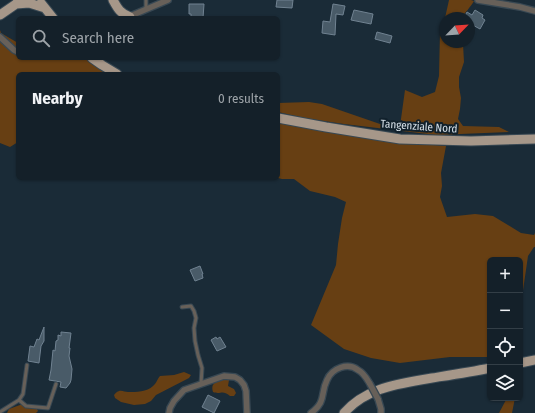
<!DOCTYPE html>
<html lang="en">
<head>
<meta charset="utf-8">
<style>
	:root { --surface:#142029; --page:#1d2831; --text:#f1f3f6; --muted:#9da3a8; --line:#333e46 }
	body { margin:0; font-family:"Fira Sans Condensed",sans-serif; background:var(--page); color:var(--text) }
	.controls { position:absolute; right:12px; bottom:12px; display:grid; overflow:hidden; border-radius:6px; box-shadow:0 1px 3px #0004 }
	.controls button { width:36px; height:36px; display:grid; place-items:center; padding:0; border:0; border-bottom:1px solid var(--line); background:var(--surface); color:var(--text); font:20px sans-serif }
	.compass { position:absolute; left:439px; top:12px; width:36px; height:36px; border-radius:50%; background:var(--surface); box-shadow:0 1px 3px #0004; rotate:65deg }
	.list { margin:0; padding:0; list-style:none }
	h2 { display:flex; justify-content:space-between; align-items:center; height:52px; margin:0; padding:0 16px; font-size:17px }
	h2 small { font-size:13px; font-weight:400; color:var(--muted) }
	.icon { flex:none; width:22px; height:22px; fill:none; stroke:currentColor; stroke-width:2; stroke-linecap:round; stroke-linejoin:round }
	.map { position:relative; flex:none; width:535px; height:413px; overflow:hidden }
	.search { position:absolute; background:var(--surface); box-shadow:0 1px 3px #0004; left:16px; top:16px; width:264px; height:44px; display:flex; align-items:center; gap:10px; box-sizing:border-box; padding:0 14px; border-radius:6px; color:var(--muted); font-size:15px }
	.panel { position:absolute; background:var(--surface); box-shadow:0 1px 3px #0004; left:16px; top:72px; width:264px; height:108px; border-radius:6px }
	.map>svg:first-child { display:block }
	.green { fill:#673f13 }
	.building { fill:#495b68; stroke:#708291 }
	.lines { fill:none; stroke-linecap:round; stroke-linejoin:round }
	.service-casing { stroke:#384853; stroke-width:5 }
	.minor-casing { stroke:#384853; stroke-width:8 }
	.primary-casing { stroke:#384853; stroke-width:11 }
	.service { stroke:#676059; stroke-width:3 }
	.minor { stroke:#676059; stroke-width:5.5 }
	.primary { stroke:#a69789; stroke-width:9 }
	.minor-bridge-casing { stroke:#384853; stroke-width:8; stroke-linecap:butt }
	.minor-bridge { stroke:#676059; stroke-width:5.5 }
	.labels { text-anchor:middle; stroke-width:4; stroke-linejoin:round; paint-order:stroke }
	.street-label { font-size:11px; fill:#d6e0e8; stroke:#11212c }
</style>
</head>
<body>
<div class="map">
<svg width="535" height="413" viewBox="0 0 535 413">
	<rect width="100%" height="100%" fill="#1a2b37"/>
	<path class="green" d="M 449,0 L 471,0 L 474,1 C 470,8 465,12 462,18 L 445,18 Z
		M 445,18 L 445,42 L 462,42 L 463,44 L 464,62 L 459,77 L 459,87 L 461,98 L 460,109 L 458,119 L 463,126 L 499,127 L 509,132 L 436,135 L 344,124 L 304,118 L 278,112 L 278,103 L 309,102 L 322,104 L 380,124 L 400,126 L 405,90 L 422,97 L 435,92 L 439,76 L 440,32 Z
		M 0,30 L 1,33 L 18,43 L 18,58 L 89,58 L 112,74 L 18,74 L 18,142 L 10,147 L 0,143 Z
		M 278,122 L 398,142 L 446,146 L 441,173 L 442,186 L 440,197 L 447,217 L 475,214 L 493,216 L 521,233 L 534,235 L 535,233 L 535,247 L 534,247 L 528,256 L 520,311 L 520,260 L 490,260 L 490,357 L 450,357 L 400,363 L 371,358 L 344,349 L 311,325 L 336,265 L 338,244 L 342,218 L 346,202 L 335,197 L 310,191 L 294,179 L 282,179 L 278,178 Z
		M 184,372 L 191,375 L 189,378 L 156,395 L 151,401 L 145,404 L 134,405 L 121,402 L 115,398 L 114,395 C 116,393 116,392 119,391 C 122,390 125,392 128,392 C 136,392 147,392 153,386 C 157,383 157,379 160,376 L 174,375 Z
		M 225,377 L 229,380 L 228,386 L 234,389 L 236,393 L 234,396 L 230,396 C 222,389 221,395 213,392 C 210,383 217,381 225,377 Z
		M 507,398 L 515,398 L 512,413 L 499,413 Z
		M 20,405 L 23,405 L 37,409 L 38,411 L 36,413 L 7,413 L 9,409 Z"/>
	<path class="building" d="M 277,0 L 293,0 L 292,8 L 276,7 Z
		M 189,4 L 204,4 L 203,18 L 191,18 L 191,14 L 189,14 Z
		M 333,4 L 345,6 L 343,15 L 336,14 L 335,35 L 322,33 L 323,21 L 330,22 Z
		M 354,10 L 373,14 L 371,24 L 351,20 Z
		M 475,10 L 483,15 L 482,18 L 485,20 L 480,29 L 469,23 L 469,18 L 464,18 L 467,12 L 472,15 Z
		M 377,32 L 392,36 L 390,43 L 375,39 Z
		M 200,266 L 203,274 L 202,274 L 203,278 L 195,281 L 190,270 Z
		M 44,327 L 44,341 L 41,346 L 39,363 L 28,361 L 30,346 L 34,347 L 37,339 L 39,340 Z
		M 61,332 L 71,333 L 69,348 L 70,348 L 69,356 L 72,369 L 71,380 L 70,383 L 66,388 L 60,387 L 61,382 L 49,380 L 51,370 L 53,350 L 55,351 L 56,341 L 58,340 L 58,335 L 61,336 Z
		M 216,337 L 217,339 L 220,337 L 226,347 L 217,351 L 211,340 Z
		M 208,395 L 220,401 L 214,413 L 202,407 Z"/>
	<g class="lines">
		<defs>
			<path id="service" d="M 146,0 L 146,10
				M 182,307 L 191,306 L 194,311 L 196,318 L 194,328 L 195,341 L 198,355 L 202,368 L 201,384
				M 19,400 L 26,406 L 48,408 L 56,384
				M 0,412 L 19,400 L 23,394 L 27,365"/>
			<path id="minor" d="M 478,0 L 520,7 L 535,11
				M 128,17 L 168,0
				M 0,37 L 14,50 L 18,52
				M 378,399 L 381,409 L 381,413
				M 169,413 L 170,408 L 174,401 L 184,390 L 224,376 L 235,377 L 240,380 L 244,385 L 246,391 L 247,413
				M 311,413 C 327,401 320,394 327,380 C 332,368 348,362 358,370 C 364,373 367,379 370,384"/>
			<path id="primary" d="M 113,0 C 118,9 120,13 130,17
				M 41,3 L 53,18
				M 16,4 L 29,3 L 45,8
				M 0,15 L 16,4 L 19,0
				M 92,58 L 102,65 L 117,74
				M 278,118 L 326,127 L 400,139 L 471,141 L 535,139
				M 520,363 L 535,360
				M 344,413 C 367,387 399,384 432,378 C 451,375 471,372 490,368"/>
		</defs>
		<use href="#service" class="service-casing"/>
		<use href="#minor" class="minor-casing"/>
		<use href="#primary" class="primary-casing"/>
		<use href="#service" class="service"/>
		<use href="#minor" class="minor"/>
		<use href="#primary" class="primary"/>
		<defs>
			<path id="minor-bridge" d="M 370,384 L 378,399"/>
		</defs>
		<use href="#minor-bridge" class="minor-bridge-casing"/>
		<use href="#minor-bridge" class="minor-bridge"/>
	</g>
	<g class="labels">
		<g class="street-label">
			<text transform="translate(419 126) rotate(4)" y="4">Tangenziale Nord</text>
		</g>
	</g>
</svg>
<div class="controls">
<button>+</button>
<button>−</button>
<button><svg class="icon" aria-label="locate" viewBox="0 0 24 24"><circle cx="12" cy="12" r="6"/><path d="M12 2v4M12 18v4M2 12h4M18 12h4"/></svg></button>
<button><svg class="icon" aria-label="layers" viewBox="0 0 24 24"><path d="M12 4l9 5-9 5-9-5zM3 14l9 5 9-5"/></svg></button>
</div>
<svg class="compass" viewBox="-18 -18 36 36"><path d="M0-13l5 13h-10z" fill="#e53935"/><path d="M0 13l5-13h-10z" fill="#9da3a8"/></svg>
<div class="search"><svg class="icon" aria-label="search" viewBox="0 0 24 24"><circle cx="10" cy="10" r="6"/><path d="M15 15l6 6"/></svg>Search here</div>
<section class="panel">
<h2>Nearby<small>0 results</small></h2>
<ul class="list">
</ul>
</section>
</div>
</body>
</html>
